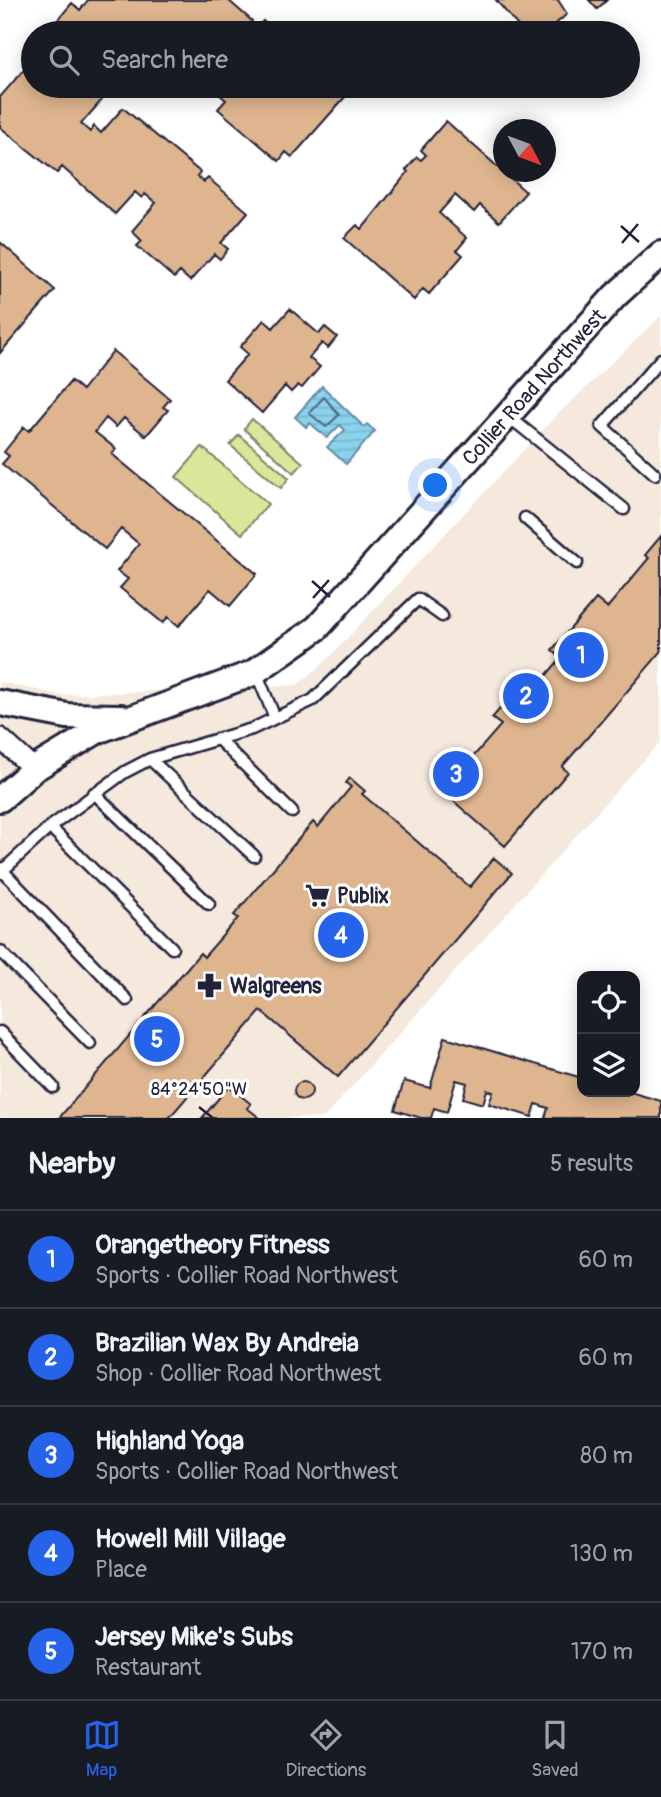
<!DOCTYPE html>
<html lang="en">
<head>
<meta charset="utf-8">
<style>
	:root { --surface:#171b24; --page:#20242c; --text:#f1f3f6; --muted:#9ea1a6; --line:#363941; --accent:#2563eb }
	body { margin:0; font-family:Pangolin,sans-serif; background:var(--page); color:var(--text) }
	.controls { position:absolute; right:21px; bottom:21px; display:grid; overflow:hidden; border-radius:14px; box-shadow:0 4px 18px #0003 }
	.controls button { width:63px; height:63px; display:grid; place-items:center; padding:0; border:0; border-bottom:2px solid var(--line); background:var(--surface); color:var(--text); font:35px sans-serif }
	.compass { position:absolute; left:493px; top:119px; width:63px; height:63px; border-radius:50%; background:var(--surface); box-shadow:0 4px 18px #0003; rotate:131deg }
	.you { position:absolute; left:436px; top:486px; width:24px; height:24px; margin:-18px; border:5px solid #fff; border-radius:50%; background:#1a73e8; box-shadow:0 0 0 10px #1a73e833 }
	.badge { display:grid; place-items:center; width:46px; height:46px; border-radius:50%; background:var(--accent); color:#fff; font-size:23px; font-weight:700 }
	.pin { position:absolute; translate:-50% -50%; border:4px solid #fff; box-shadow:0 2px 7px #0006 }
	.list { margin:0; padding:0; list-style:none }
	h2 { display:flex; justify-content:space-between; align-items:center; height:91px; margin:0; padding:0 28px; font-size:30px }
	h2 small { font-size:23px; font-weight:400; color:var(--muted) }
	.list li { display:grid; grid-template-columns:46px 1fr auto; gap:21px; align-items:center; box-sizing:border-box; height:98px; padding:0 28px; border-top:2px solid var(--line) }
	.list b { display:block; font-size:26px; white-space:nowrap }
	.list p { margin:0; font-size:23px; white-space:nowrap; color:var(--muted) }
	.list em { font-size:23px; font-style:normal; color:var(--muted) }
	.icon { flex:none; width:38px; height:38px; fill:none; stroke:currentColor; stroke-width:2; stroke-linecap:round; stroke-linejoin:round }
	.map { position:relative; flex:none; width:661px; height:1118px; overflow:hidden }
	.search { position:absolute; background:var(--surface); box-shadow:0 4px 18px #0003; left:21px; right:21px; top:21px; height:77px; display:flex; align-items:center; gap:18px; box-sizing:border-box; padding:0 24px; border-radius:38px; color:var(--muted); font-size:26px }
	.sheet { height:581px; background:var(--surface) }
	nav { display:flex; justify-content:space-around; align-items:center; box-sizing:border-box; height:98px; border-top:2px solid var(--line); background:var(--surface); font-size:19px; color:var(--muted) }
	nav a { display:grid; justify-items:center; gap:4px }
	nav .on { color:var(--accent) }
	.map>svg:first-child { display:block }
	.built { fill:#f5e9dd }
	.park { fill:#d8e79a; stroke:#7d846a; stroke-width:2 }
	.water { fill:url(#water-rules); stroke:#618ca6; stroke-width:2 }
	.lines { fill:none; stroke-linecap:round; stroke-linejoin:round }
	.shore { stroke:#4c6882; stroke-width:2 }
	.building { fill:#deb58f; stroke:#22223b; stroke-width:2 }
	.service-casing { stroke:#22223b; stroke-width:15 }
	.minor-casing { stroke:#22223b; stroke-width:24 }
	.tertiary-casing { stroke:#22223b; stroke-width:30 }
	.service { stroke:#fff; stroke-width:10 }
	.minor { stroke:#fff; stroke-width:19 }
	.tertiary { stroke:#fff; stroke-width:24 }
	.ticks { fill:none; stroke:#22223b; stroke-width:2.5 }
	.labels { text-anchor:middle; stroke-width:6; stroke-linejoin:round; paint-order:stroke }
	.street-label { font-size:21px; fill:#22223b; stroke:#fff }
	.poi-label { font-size:21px; font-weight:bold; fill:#22223b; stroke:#fff; text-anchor:start }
	.ticks-label { font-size:18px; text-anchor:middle; fill:#22223b; stroke:#fff; stroke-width:6; stroke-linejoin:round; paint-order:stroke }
</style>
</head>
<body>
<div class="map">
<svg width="661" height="1118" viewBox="0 0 661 1118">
	<defs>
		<pattern id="water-rules" width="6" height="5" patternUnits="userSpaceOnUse" patternTransform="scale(1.75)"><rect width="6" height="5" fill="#8bd2ed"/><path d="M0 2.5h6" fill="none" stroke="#78b4cc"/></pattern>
	</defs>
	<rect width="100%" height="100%" fill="#fff"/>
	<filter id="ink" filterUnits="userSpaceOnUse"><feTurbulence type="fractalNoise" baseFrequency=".0143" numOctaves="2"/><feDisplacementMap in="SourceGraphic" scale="14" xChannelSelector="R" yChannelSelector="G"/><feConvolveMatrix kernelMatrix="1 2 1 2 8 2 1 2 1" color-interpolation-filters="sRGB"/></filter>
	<g filter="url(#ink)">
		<path class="built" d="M 661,316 L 661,741 L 324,1118 L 0,1118 L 0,682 L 60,695 L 297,685 L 324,663 L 555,417 Z"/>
		<path class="park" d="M 252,419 L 303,463 L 294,473 L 244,429 Z
			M 239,435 L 289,478 L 281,488 L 230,445 Z
			M 202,447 L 268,504 L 242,534 L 176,477 Z"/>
		<path class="water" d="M 322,386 L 364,427 L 367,424 L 375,431 L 346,464 L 327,447 L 345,430 L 340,425 L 327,438 L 310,423 L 306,427 L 295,417 Z"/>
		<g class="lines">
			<path class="shore" d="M 324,397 L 339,415 L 326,427 L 309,413 Z"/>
		</g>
		<path class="building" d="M 88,0 L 228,0 L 252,21 L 249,25 L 255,30 L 263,21 L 277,33 L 138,33 L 135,31 L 133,33 L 56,33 L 62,26 L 57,21 L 72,3 L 80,10 Z
			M 496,0 L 558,0 L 567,14 L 545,33 L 532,33 L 527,27 L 522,31 Z
			M 589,0 L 607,0 L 597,9 Z
			M 33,59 L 33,86 L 114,86 L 81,124 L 90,132 L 94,126 L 101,133 L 123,108 L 200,172 L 197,176 L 204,182 L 208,178 L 248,212 L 221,243 L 228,249 L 220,259 L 214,254 L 190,281 L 180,272 L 174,278 L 137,246 L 142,241 L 132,231 L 156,203 L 145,194 L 142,198 L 135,192 L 115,214 L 62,167 L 57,173 L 0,127 L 0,97 Z
			M 225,86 L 332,86 L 345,97 L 292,157 L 286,152 L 279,161 L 218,109 L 226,100 L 218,93 Z
			M 446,121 L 526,192 L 499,222 L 480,205 L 474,212 L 455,195 L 439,213 L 467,238 L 457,250 L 463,255 L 429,294 L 423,289 L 414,300 L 344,238 L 357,225 L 362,229 L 408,172 L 406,170 L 417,157 L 421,160 L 426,155 L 421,150 Z
			M 0,242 L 55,290 L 0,353 Z
			M 290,309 L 319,334 L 325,327 L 337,337 L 328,348 L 322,343 L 309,358 L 320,367 L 302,388 L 298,385 L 291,392 L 285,386 L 262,413 L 225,380 L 248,354 L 240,347 L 264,320 L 273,328 Z
			M 113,351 L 170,399 L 163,407 L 168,410 L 146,436 L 124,418 L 116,427 L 106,418 L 95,432 L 116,449 L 112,454 L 257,574 L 230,606 L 210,589 L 179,626 L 168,617 L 163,623 L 120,588 L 128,579 L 117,571 L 139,544 L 121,529 L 105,549 L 2,464 L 9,456 L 4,452 L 24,427 L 29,431 L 71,381 L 82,390 Z
			M 661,536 L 661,652 L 562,767 L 568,772 L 505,846 L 435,785 L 465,751 L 473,757 L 501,725 L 492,718 L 523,682 L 533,691 L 561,658 L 552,650 L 596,599 L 607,608 L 649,558 L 645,555 Z
			M 350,778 L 365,791 L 362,794 L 470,887 L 494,858 L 512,873 L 338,1077 L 261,1011 L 169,1118 L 59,1118 L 200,953 L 204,957 L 238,918 L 234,915 L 313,822 L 318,827 L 351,787 L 346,783 Z
			M 445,1037 L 582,1078 L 582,1092 L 630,1092 L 661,1101 L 661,1118 L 545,1118 L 548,1108 L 536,1104 L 532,1117 L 489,1104 L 493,1092 L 487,1090 L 483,1104 L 463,1098 L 467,1083 L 456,1080 L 447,1112 L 434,1108 L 431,1118 L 421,1118 L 395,1110 L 404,1081 L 430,1088 Z
			M294 1091a9 9 0 1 1 18 0a9 9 0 1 1-18 0Z
			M 229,1086 L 251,1104 L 247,1108 L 260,1118 L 202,1118 Z"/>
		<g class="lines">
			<defs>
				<path id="service" d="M 508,416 L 624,509
					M 655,474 L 602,426 L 661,359
					M 525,518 L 577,563
					M 256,672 L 275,718
					M 218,739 L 292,812
					M 150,759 L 254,856
					M 94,793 L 209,904
					M 50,827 L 172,948
					M 0,868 L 127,1000
					M 0,873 L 50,827 L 125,772 L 150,759 L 252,729 L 313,700 L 418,599 L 442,616
					M 0,951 L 90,1043
					M 0,1032 L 53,1087"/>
				<path id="minor" d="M 0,738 L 34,769"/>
				<path id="tertiary" d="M 0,703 L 67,716 L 121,717
					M 0,799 L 34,769 L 97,731 L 253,673 L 317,628 L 615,296 L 661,254"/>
			</defs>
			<use href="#service" class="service-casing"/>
			<use href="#minor" class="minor-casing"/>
			<use href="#tertiary" class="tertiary-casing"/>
			<use href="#service" class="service"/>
			<use href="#minor" class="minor"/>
			<use href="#tertiary" class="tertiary"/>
		</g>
	</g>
	<path class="ticks" d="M 621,226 L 639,242M 622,243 L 638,224M 312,581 L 330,597M 313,598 L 329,580M 199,1107 L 213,1118"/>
	<defs>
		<symbol id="supermarket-bare" viewBox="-9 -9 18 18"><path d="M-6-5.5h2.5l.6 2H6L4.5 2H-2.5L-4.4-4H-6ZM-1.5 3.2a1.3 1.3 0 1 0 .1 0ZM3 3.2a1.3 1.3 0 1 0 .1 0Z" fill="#22223b" stroke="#fff" stroke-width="2.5" paint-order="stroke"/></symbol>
		<symbol id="pharmacy-bare" viewBox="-9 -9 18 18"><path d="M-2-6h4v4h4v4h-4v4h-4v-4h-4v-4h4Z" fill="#22223b" stroke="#fff" stroke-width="2.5" paint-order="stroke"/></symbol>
	</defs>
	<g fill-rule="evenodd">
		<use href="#supermarket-bare" x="300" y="878" width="35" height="35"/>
		<use href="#pharmacy-bare" x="192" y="968" width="35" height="35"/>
	</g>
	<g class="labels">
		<g class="street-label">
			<text transform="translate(534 387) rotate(-48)" y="7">Collier Road Northwest</text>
		</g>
		<g class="poi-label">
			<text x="337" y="903">Publix</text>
			<text x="230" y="993">Walgreens</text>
		</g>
	</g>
	<g class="ticks-label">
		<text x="199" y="1095">84°24'50"W</text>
	</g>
</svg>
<div class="controls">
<button><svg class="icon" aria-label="locate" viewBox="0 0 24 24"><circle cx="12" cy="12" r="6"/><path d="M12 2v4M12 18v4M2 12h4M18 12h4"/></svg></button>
<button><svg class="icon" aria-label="layers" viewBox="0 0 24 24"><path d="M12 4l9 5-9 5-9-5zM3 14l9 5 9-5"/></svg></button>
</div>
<svg class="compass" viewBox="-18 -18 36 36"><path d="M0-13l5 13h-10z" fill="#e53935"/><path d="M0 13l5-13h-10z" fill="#9ea1a6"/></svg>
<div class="you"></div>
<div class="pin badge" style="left:581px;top:655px">1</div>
<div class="pin badge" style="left:526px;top:696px">2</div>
<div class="pin badge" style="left:456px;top:774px">3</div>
<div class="pin badge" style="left:341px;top:935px">4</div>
<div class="pin badge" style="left:157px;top:1039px">5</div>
<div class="search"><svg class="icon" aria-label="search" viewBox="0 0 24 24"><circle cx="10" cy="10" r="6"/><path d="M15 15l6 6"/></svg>Search here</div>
</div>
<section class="sheet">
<h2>Nearby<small>5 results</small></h2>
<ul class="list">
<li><span class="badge">1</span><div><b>Orangetheory Fitness</b><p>Sports · Collier Road Northwest</p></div><em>60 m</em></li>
<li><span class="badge">2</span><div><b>Brazilian Wax By Andreia</b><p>Shop · Collier Road Northwest</p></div><em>60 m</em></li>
<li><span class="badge">3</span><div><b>Highland Yoga</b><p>Sports · Collier Road Northwest</p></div><em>80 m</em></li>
<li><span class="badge">4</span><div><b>Howell Mill Village</b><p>Place</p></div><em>130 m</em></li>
<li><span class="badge">5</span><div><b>Jersey Mike's Subs</b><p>Restaurant</p></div><em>170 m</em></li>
</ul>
</section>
<nav>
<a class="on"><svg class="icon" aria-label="map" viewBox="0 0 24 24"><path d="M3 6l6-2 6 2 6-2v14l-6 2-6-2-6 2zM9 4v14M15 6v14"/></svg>Map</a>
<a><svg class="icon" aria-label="directions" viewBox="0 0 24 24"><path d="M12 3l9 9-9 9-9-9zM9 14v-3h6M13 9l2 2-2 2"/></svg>Directions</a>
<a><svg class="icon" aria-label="saved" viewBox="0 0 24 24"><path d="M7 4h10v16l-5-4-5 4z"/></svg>Saved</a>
</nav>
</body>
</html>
